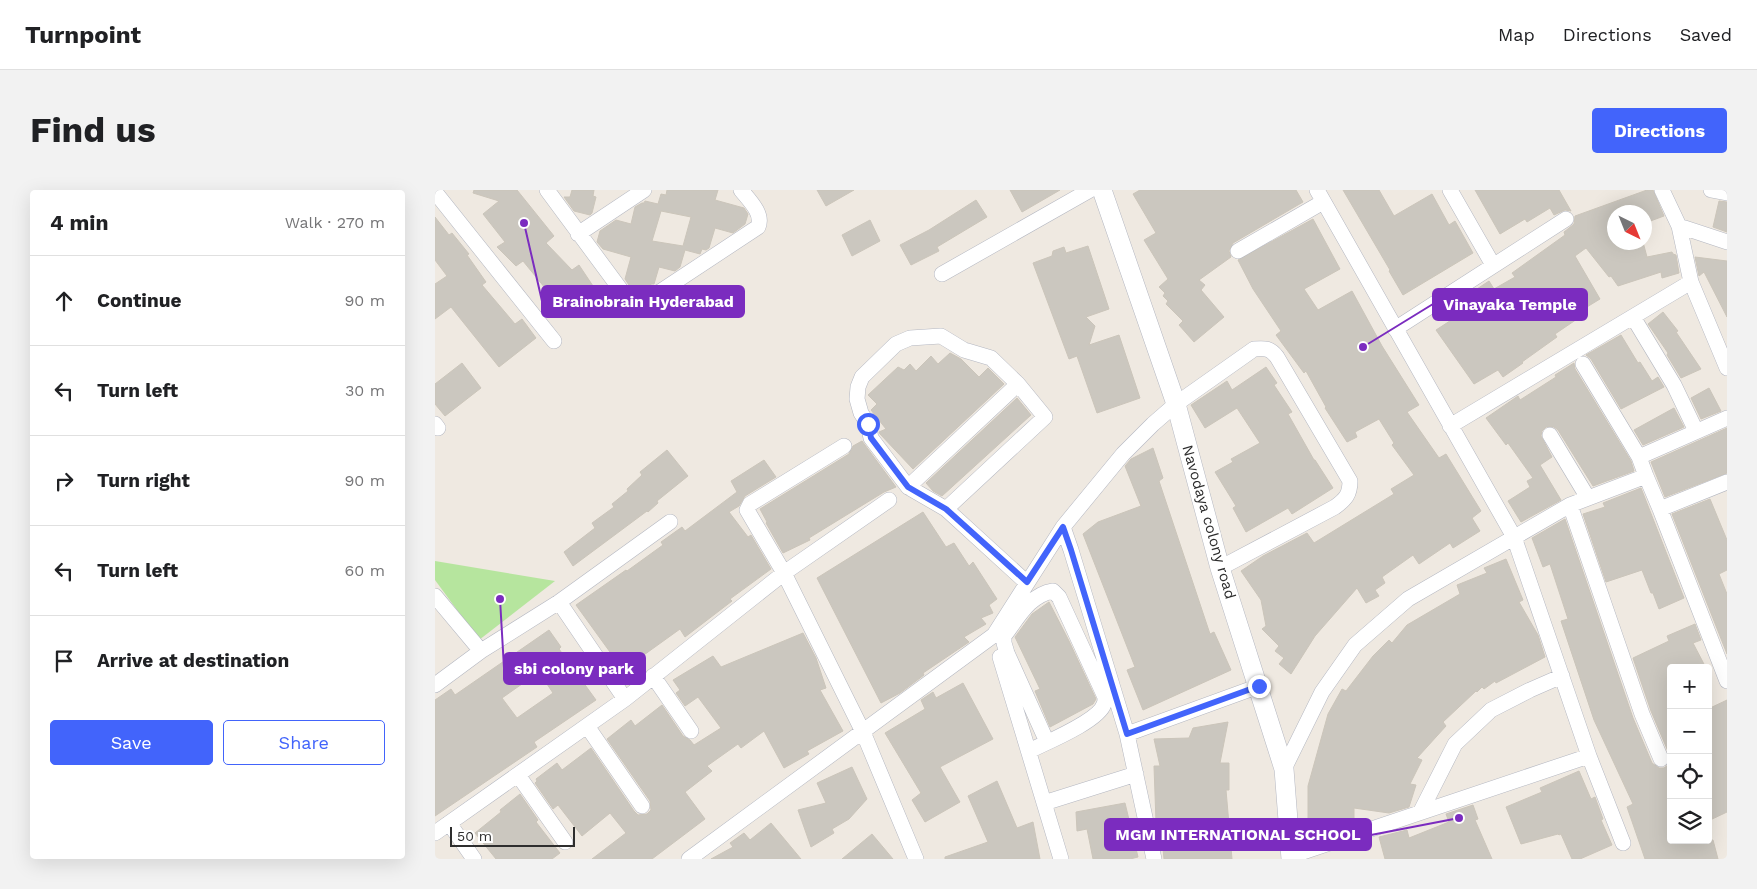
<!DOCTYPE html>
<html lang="en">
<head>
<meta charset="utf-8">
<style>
	:root { --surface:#fff; --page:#f2f2f2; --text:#202124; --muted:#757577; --line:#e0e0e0; --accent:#4264fb }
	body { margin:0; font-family:"Work Sans",sans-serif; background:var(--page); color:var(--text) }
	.controls { position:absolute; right:15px; bottom:15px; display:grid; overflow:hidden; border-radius:5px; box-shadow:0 5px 20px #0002 }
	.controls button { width:45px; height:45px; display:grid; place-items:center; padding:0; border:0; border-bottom:1px solid var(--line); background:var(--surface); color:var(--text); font:25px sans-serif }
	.compass { position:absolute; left:1172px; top:15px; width:45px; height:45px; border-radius:50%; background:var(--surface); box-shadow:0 5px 20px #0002; rotate:137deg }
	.scale { position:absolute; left:15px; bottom:12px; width:125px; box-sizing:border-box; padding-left:5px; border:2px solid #2e2e2e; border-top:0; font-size:14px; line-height:18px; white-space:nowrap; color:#2e2e2e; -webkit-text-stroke:4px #fff; paint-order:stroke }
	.stop { position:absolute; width:15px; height:15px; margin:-11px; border:4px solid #4264fb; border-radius:50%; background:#fff }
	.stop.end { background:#4264fb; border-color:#fff; box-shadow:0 1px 5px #0008 }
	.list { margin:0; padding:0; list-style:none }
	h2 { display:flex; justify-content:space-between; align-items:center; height:65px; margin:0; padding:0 20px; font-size:21px }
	h2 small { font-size:16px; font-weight:400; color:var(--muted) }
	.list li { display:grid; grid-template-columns:32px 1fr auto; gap:15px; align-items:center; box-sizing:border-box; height:90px; padding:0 20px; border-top:1px solid var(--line) }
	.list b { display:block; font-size:19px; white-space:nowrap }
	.list em { font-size:16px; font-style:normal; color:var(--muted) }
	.actions { display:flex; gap:10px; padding:15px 20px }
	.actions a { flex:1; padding:11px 0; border:1px solid var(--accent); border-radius:5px; text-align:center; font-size:18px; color:var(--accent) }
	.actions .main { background:var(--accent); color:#fff }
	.icon { flex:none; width:28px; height:28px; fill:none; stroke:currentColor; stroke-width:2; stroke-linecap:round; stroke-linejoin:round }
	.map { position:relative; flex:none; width:1292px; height:669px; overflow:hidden; border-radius:5px }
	header { display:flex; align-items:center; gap:30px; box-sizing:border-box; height:70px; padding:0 25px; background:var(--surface); border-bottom:1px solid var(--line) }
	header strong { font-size:24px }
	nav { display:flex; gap:28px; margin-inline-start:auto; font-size:18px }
	.intro { display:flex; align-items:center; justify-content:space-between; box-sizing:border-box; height:120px; padding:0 30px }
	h1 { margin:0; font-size:35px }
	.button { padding:12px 22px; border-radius:5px; background:var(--accent); color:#fff; font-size:18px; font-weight:700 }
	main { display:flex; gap:30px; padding:0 30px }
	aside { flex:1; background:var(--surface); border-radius:5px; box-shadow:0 5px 20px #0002 }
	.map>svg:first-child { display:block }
	.green { fill:#b6e59e }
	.building { fill:#cbc7bf; stroke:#cbc5ba; fill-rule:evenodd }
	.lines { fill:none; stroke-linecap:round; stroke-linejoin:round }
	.minor-casing { stroke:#b4b7c1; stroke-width:16 }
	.tertiary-casing { stroke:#b4b7c1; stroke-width:20 }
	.minor { stroke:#fff; stroke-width:15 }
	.tertiary { stroke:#fff; stroke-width:19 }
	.route { stroke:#4264fb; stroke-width:6 }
	.labels { text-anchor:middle; stroke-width:4; stroke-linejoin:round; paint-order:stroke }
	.street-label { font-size:15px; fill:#2e2e2e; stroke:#fff }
	.leader { fill:none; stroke:#7b2cbf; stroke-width:2 }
	.callout-dot { fill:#7b2cbf; stroke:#fff; stroke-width:2 }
	.callout { fill:#7b2cbf; stroke:#7b2cbf; stroke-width:2 }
	.callout-label { font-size:16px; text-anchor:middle; font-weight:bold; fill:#fff }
</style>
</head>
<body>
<header>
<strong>Turnpoint</strong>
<nav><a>Map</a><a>Directions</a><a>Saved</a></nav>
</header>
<div class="intro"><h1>Find us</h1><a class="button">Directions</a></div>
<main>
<aside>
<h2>4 min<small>Walk · 270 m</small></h2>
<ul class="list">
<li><svg class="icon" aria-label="ahead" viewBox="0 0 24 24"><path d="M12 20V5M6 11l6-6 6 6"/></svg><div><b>Continue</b></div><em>90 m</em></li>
<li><svg class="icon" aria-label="left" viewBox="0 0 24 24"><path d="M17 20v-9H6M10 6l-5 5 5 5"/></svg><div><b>Turn left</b></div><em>30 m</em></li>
<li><svg class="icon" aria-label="right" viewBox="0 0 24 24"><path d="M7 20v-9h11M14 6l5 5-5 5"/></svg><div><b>Turn right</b></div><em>90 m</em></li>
<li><svg class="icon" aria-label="left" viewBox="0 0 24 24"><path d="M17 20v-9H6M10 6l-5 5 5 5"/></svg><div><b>Turn left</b></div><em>60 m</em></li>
<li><svg class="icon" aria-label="arrive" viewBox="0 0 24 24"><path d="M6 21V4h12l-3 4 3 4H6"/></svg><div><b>Arrive at destination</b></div></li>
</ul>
<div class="actions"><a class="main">Save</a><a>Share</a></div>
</aside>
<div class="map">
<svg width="1292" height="669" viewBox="0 0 1292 669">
	<rect width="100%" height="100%" fill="#efe9e1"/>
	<path class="green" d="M 0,371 L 120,391 L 44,450 L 0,390 Z"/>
	<path class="building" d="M 39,0 L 82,0 L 119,46 L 111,53 L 137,80 L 144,75 L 158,96 L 124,118 L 110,98 L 88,71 L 81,76 L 62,57 L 70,52 L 48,24 L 64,11 L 38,3 Z
		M 137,0 L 159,0 L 158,6 L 161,7 L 157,23 L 155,25 L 139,21 L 129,7 L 135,7 Z
		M 232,0 L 283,0 L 280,10 L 309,18 L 313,24 L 310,34 L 298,43 L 280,38 L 274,58 L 271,60 L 267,59 L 265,64 L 250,60 L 245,77 L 240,81 L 224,77 L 219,94 L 216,94 L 215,97 L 206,103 L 198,101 L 190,89 L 196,67 L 168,59 L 162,52 L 165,41 L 181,30 L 196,34 L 200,17 L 207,13 L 209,13 L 210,11 L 223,14 L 226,4 L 231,5 ZM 226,21 L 256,27 L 248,56 L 217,51 Z
		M 382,0 L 419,0 L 391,16 Z
		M 575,0 L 625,0 L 587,22 Z
		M 705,0 L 861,0 L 868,12 L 798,53 L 794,61 L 796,67 L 764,90 L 770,95 L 766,100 L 789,127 L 759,152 L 744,135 L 748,131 L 731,114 L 733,111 L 728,106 L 730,103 L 724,97 L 733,89 L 709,50 L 721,43 L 698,4 Z
		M 908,0 L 944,0 L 959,26 L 997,4 L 1014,35 L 1020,31 L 1038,63 L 968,105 L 954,81 L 955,80 Z
		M 1040,0 L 1124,0 L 1136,21 L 1130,20 L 1119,25 L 1115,18 L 1092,32 L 1090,29 L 1065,44 Z
		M 1212,0 L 1218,0 L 1229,26 L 1210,33 L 1210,22 L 1180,22 L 1180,52 L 1208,52 L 1212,67 L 1237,62 L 1238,64 L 1241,65 L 1244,83 L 1227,88 L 1226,82 L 1183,96 L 1176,86 L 1174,87 L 1151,58 L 1140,66 L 1165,109 L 1142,123 L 1145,127 L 1120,144 L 1122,147 L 1087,172 L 1088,173 L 1068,187 L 1063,180 L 1039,194 L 1001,140 L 1021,127 L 1015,119 L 1044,101 L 1042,99 L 1054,91 L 1059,99 L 1080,87 L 1077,83 L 1130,45 L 1129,42 L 1139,34 L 1140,26 Z
		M 541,10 L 552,27 L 502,57 L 504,61 L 476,75 L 465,55 L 494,40 Z
		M 1284,11 L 1292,12 L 1292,42 L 1278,37 Z
		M 0,27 L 14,45 L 17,43 L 34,64 L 32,65 L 51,92 L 47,95 L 80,134 L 87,129 L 101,148 L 64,177 L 16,117 L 0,129 L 0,94 L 12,86 L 0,70 Z
		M 878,29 L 905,79 L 869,99 L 883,120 L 917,101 L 947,156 L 984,215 L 972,222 L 1004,268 L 1011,264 L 1046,321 L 1037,328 L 1045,341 L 1018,358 L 1015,353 L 984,374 L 978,365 L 947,387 L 950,393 L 940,400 L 944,406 L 931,413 L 922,398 L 880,446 L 856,484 L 844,474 L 849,468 L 840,461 L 844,456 L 827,439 L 831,436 L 826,410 L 806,381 L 828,366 L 872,343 L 879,353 L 959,304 L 956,299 L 979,285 L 957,255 L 959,253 L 944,229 L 920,242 L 922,247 L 912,252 L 890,218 L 891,217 L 871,181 L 869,183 L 841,145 L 846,141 L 818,99 L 803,70 Z
		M 435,30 L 445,51 L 417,66 L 407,45 Z
		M 653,56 L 674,119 L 651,127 L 660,136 L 654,155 L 684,145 L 705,208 L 662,223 L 642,166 L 634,169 L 598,73 L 617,66 L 618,61 L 629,57 L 631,63 Z
		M 1260,67 L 1292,71 L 1292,127 L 1269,82 L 1264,86 Z
		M 1228,122 L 1243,141 L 1241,142 L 1266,179 L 1246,188 L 1232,165 L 1233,163 L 1213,134 Z
		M 1186,145 L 1203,173 L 1205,172 L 1217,191 L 1223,187 L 1229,197 L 1186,219 L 1156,169 L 1151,165 Z
		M 515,163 L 526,169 L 544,187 L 553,178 L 569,194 L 478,279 L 445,244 L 444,242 L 451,239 L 436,220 L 442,214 L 433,205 L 463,177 L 469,180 L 475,174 L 481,181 L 496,166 L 503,174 Z
		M 27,173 L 46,198 L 10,226 L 0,214 L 0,194 Z
		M 1139,173 L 1140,179 L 1196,271 L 1199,281 L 1158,296 L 1123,240 L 1119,237 L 1111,237 L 1107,241 L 1106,246 L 1117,267 L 1105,275 L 1126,310 L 1086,332 L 1073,311 L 1095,297 L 1092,291 L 1098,288 L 1073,253 L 1071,255 L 1051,228 L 1083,206 L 1085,210 L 1121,187 L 1120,185 Z
		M 831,177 L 842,193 L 839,195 L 857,222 L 853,224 L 879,270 L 880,270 L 898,298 L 857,324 L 853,318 L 811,342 L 798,318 L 801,316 L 780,282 L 798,272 L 796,269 L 825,253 L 802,218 L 770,238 L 756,215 L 792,191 L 797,200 Z
		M 1274,198 L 1286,221 L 1266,229 L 1256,208 Z
		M 582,208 L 596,225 L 507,306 L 498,301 L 491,293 Z
		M 1239,218 L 1249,237 L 1208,255 L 1199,240 Z
		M 1292,238 L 1292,283 L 1230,307 L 1216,272 Z
		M 427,251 L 461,297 L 449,302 L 374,348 L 375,350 L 348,363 L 331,333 L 332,332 L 325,319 L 414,264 L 418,256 Z
		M 718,258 L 728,288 L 724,291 L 775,444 L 779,442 L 796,480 L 708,520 L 692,480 L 700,477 L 648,344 L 663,332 L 706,316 L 690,276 L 696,269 Z
		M 232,260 L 253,286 L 222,311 L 223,313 L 213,322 L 212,321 L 138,376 L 129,362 L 160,338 L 157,333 L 179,317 L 177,314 L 193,301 L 192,299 L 207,285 L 205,282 Z
		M 329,270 L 341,287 L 310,306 L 304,316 L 294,322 L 313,347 L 316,345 L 336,379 L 295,409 L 297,411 L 250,447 L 245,439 L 188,480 L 141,415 L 191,380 L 192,381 L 228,355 L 226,352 L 247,337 L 250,341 L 302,302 L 296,291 Z
		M 1206,298 L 1249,408 L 1224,419 L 1218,403 L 1216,403 L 1207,380 L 1171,392 L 1148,324 L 1170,317 L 1168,313 Z
		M 1275,309 L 1292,350 L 1292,380 L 1284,384 L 1292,404 L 1292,464 L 1237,324 Z
		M 488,322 L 511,357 L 519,353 L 534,376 L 538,372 L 562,409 L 554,415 L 558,423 L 546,428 L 551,434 L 529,447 L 534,452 L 488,483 L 489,485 L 465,503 L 446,513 L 382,388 Z
		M 1130,329 L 1198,528 L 1217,573 L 1224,578 L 1229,578 L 1233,575 L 1235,571 L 1235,566 L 1216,521 L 1198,468 L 1234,451 L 1232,446 L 1260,434 L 1266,450 L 1258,453 L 1271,478 L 1236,478 L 1236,650 L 1278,650 L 1283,669 L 1210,669 L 1192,617 L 1198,614 L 1159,530 L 1126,431 L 1133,429 L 1115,374 L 1108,377 L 1097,348 Z
		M 1071,369 L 1088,410 L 1084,412 L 1103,445 L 1110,467 L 1061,493 L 1060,491 L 1049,499 L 1047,497 L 1042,502 L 1041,501 L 1008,532 L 1011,536 L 982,568 L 987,570 L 975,594 L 981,595 L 974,617 L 954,623 L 919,618 L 919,634 L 873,634 L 873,596 L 893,524 L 907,499 L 911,501 L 938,466 L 954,450 L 957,453 L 972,435 L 1025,404 L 1022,395 L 1052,383 L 1049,378 Z
		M 614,412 L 634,451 L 661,509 L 658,514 L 615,537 L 600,501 L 605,499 L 580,447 L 597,424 Z
		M 114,440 L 126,457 L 124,459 L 161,510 L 99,552 L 102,557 L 0,626 L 0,510 L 16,499 L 20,505 ZM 104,482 L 118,503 L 82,528 L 67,508 Z
		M 368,443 L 381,468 L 391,498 L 385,500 L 408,541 L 372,561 L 374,564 L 349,578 L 329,541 L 306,558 L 303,554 L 272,576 L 277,581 L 250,602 L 270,629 L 217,669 L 157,669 L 191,643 L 175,623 L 147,646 L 123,615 L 118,619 L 100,593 L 102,591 L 101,589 L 122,573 L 127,580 L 156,558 L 199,621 L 203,625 L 212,624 L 216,620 L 215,611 L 172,549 L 196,530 L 200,536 L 227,515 L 248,546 L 255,550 L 259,555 L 286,538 L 263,507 L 250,516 L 241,503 L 245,500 L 238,490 L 278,466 L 286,477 Z
		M 528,493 L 558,549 L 505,577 L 525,612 L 490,632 L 477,610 L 486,603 L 450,543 L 490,519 L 486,510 L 498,502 L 501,508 Z
		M 1292,510 L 1292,622 L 1273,631 L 1273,519 Z
		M 793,532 L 785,573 L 794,573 L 794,600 L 791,600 L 797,669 L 729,669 L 727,648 L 724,648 L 721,632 L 719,576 L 725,576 L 719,549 L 754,548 L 758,538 Z
		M 417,577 L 432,609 L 414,629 L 397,639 L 399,643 L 376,657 L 363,620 L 391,613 L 382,593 Z
		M 1144,581 L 1156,609 L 1160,607 L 1168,629 L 1166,630 L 1177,655 L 1145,669 L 1137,669 L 1126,644 L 1124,645 L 1123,644 L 1086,654 L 1071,617 L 1107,602 L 1105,598 Z
		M 562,591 L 582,638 L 598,632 L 605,669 L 510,669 L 510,667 L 553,652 L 533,606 Z
		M 85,604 L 103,630 L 101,632 L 125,663 L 117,669 L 61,669 L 40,643 L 66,622 L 65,620 Z
		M 690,613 L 703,667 L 695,669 L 658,669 L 652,639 L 642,641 L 641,622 Z
		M 1038,615 L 1043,629 L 1040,630 L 1057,669 L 950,669 L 944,647 L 972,640 L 974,648 L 1014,632 L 1011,624 Z
		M 336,633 L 366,669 L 276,669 L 298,657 L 295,653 L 309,643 L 315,650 Z
		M 437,644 L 458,669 L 407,669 Z"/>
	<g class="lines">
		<defs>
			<path id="minor" d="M 112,0 L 197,115 L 205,115 L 323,37 C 329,24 314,10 306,0
				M 1015,0 L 1058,75
				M 1227,0 L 1244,36 L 1256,92 L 1292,178
				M 1276,0 L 1292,3
				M 0,2 L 119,151
				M 1244,36 L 1292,52
				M 143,44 L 209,0
				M 803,61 L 888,12
				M 507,84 L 655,0
				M 1198,127 L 1239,195 L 1261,241
				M 960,139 L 1131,29
				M 1148,174 L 1204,267
				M 1292,228 L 1204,267 L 1211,286 L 1225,319 L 1292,491
				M 0,234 L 3,238
				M 1015,236 L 1256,92
				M 1115,245 L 1153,308
				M 409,256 L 315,314 L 312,320 L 349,383 L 428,542 L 481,669
				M 473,297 L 583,194
				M 1135,315 L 1207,524 L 1226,569
				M 511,319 L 610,227 L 583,194 L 556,168 L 529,160 L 506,146 L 475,148 L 461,154 L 427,187 L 423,197 L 422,209 L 426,223 L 433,234 L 436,248 L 473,297 L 511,319 L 592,393
				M 1225,319 L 1292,292
				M 628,337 L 636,360 L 692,544 L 719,669
				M 0,406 L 46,461
				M 124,412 L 190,509
				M 565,467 L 626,669
				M 218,486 L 256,541
				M 0,495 L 46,461 L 124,412 L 235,332
				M 152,536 L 207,616
				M 692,544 L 824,496
				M 594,561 C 610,553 664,531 669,514 C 670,514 670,507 670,507 L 624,407 L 618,401 C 594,405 583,428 569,446 L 569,453 L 572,463 L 612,552
				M 1154,566 L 1188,653
				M 849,579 L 887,502 L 920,455 L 973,409 L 1135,315 L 1211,286
				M 83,585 L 130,652
				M 609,613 L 701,584
				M 986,621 L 1020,554 L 1056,520 L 1095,500 L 1127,486
				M 14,633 L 39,669
				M 0,643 L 190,509 L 349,383 L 454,310
				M 856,666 L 1154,566 L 1079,347 L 882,0
				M 254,669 L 559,445 L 628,337 L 688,264 L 718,234 L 741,214 L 819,159 C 830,158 835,158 842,167 L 915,291 C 915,304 911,309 900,317 L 785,378"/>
			<path id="tertiary" d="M 667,0 L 741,214 L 785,378 L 849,579 L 856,669"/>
		</defs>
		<use href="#minor" class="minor-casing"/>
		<use href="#tertiary" class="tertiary-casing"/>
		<use href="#minor" class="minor"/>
		<use href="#tertiary" class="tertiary"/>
	</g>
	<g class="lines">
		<path class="route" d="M 433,234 L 436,248 L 473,297 L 511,319 L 592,392 L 628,337 L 636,360 L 692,544 L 824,496"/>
	</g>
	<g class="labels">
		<g class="street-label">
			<text transform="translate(774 332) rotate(74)" y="5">Navodaya colony road</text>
		</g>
	</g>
	<path class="leader" d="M89 33L107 111M928 157L998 114M65 409L69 478M1024 628L936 645"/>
	<g class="callout-dot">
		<circle cx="89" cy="33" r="5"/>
		<circle cx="928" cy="157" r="5"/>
		<circle cx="65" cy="409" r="5"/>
		<circle cx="1024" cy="628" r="5"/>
	</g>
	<g class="callout">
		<rect x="107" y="96" width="202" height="31" rx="5"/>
		<rect x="998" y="99" width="154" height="31" rx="5"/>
		<rect x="69" y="463" width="141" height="31" rx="5"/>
		<rect x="670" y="629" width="266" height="31" rx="5"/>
	</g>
	<g class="callout-label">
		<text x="208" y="117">Brainobrain Hyderabad</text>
		<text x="1075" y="120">Vinayaka Temple</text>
		<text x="139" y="484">sbi colony park</text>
		<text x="803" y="650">MGM INTERNATIONAL SCHOOL</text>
	</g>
</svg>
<div class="controls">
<button>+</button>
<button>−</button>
<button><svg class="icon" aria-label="locate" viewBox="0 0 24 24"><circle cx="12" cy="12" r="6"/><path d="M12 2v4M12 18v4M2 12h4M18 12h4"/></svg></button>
<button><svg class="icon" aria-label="layers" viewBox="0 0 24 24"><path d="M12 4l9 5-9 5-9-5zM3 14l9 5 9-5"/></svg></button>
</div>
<svg class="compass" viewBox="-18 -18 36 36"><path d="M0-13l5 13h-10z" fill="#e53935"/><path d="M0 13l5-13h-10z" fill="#757577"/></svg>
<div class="scale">50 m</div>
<div class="stop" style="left:433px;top:234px"></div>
<div class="stop end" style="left:824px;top:496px"></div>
</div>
</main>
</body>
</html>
